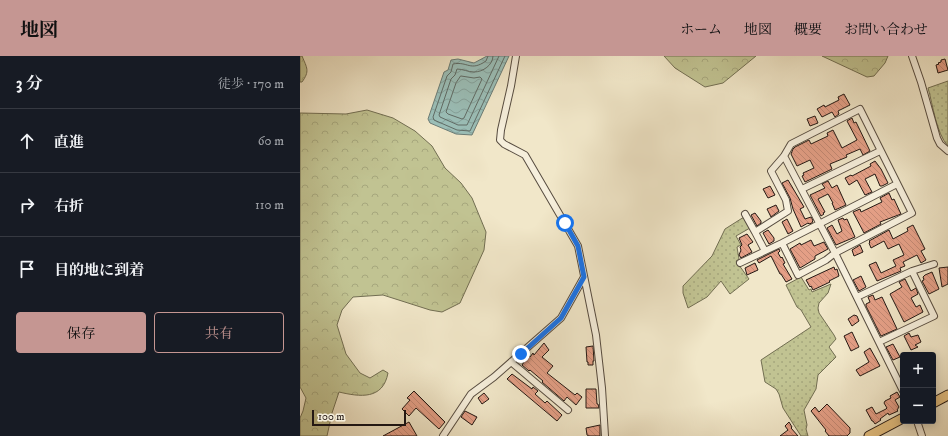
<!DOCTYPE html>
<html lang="ja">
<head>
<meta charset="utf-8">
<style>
	:root { --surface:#171b24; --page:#20242c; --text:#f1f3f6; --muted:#9ea1a6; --line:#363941; --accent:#c59692 }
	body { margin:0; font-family:"IM FELL DW Pica","Noto Serif JP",serif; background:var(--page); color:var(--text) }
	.controls { position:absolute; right:12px; bottom:12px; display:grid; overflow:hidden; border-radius:4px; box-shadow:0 2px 10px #0003 }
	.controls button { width:36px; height:36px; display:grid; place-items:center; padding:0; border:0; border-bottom:1px solid var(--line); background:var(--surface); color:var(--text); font:20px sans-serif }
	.scale { position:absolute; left:12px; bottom:10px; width:94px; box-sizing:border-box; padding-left:4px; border:2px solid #241813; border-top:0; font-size:11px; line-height:14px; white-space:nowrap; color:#241813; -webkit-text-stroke:3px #f6efdc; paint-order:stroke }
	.stop { position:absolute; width:12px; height:12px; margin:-9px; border:3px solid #1a73e8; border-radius:50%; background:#fff }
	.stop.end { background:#1a73e8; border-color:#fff; box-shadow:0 1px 4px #0008 }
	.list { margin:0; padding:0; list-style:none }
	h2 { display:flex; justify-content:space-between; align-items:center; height:52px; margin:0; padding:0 16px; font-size:17px }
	h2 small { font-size:13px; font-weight:400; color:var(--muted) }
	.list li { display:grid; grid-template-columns:26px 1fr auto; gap:12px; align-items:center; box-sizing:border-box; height:64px; padding:0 16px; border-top:1px solid var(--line) }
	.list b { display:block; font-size:15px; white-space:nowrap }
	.list em { font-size:13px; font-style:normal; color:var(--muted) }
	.actions { display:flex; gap:8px; padding:12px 16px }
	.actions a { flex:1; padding:9px 0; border:1px solid var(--accent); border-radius:4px; text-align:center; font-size:14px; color:var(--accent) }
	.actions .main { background:var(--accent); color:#111 }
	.icon { flex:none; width:22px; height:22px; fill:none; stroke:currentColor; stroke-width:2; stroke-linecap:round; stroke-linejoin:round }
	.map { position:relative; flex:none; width:648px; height:380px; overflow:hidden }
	header { display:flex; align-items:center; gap:24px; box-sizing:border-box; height:56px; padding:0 20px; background:var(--accent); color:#111 }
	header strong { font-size:19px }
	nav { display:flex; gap:22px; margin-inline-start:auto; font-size:14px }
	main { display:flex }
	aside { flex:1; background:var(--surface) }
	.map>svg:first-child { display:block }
	.grass { fill:url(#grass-dots); stroke:#726e52 }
	.forest { fill:url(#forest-crowns); stroke:#726e52 }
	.water { fill:url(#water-waves); stroke:#6b7c76 }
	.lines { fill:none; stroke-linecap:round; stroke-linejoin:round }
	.shore { stroke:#606c66; stroke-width:1 }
	.building { fill:url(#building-back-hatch); stroke:#241813 }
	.minor-casing { stroke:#574c40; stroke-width:8 }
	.highway-casing { stroke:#241813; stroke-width:11 }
	.minor { stroke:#f6efdc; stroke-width:6 }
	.highway { stroke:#e8c484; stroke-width:9 }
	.route { stroke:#1a73e8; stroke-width:5 }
</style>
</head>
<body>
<header>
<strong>地図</strong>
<nav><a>ホーム</a><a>地図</a><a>概要</a><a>お問い合わせ</a></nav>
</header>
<main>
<aside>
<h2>3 分<small>徒歩 · 170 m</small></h2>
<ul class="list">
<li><svg class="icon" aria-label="ahead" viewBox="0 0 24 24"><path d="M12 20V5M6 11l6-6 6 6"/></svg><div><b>直進</b></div><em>60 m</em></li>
<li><svg class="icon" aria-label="right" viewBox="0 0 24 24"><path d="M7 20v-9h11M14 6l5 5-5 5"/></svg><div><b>右折</b></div><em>110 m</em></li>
<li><svg class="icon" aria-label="arrive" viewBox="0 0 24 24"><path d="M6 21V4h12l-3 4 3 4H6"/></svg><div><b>目的地に到着</b></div></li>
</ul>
<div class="actions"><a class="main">保存</a><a>共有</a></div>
</aside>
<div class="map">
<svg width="648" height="380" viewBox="0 0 648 380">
	<defs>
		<pattern id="grass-dots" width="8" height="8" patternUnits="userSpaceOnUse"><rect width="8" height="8" fill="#c1c392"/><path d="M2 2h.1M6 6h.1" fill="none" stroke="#a6a77d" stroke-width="1.8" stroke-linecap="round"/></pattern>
		<pattern id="forest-crowns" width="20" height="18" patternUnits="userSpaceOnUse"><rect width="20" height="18" fill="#c1c392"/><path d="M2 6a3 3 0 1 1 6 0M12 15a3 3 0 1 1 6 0" fill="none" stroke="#a6a77d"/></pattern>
		<pattern id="water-waves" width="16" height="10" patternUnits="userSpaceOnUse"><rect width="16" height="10" fill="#9bbfb8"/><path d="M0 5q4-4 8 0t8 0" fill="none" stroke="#85a39d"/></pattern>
		<pattern id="building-back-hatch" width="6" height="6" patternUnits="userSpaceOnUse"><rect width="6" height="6" fill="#e49f86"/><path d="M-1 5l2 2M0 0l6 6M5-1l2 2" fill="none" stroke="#c38873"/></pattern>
	</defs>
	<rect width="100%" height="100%" fill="#f1e7c9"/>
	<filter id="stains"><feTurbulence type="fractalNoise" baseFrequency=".005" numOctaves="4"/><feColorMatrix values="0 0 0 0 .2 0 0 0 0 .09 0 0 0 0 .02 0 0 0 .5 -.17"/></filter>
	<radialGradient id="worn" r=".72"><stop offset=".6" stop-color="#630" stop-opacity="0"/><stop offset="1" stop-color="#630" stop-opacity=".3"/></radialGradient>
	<path class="grass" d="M 648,25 L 648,90 C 636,77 633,49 628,32 Z
		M 444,161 L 450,172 L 436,180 L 441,189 L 437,191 L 439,203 L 436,205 L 449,223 L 430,238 L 421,225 L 407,241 L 388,252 L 383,237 L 383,230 L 412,200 L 425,173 Z
		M 501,221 L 509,234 L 511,233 L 512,236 L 531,228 L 528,237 L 519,247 L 518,252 L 519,257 L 534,279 L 536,283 L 529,291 L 536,301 L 518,319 L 516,333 L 504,354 L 507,369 L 506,373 L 508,380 L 501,380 L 483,352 L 479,338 L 476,333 L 465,326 L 461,304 L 511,271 L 501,254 L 497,251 L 486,229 Z"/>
	<path class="forest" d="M 0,0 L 2,0 C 7,12 10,15 2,26 L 0,26 Z
		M 364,0 L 456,0 L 423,27 L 405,31 L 375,12 Z
		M 522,0 L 588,0 L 585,7 L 574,20 L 567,21 Z
		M 67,54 L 93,62 L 115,75 L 132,90 L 145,112 L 161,127 L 172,142 L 186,176 L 184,194 L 160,247 L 142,256 L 130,254 L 83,239 L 53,241 L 42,254 L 37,269 L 46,298 L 60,317 L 70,322 L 83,314 L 88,317 C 83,344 60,341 39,336 L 32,357 L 27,380 L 0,380 L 0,362 L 3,355 L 6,342 L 0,331 L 0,57 L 46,58 Z"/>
	<path class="water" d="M 187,0 L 209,0 L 172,79 L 156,78 L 130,67 L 128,63 L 144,16 L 148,14 L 151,4 L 158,3 L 174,7 Z"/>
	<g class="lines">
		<path class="shore" d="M 188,0 L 186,5 C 170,16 168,5 153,8 L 151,16 L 147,20 L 133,61 L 134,64 L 157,74 L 170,75 L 205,0
			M 193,0 C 193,9 183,16 174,16 C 168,16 163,13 157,13 L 155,19 L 151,23 L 139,59 L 140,61 L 158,69 L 167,69 L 199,0
			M 161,20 L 174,22 L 180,21 L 182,23 L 164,62 L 162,63 L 148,58 L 146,56 L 156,27 Z"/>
	</g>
	<path class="building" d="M 645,3 L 648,14 L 638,17 L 636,9 L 639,8 L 638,7 L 641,6 L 641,4 Z
		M 544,38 L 550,49 L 538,55 L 539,58 L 535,61 L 532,56 L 522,61 L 517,53 L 524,49 L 525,51 L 539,44 L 538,41 Z
		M 515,60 L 518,67 L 510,70 L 507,63 Z
		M 552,62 L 554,67 L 556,66 L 570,95 L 563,99 L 560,93 L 546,99 L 547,101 L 530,108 L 532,113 L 505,126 L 502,120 L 504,119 L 503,117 L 514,112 L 510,104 L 497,110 L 491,98 L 493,93 L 495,91 L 509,84 L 511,88 L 528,80 L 527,77 L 533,74 L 542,92 L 557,84 L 547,65 Z
		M 575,105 L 581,113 L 588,127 L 582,130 L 580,130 L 575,118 L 565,123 L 572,136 L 565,139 L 557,124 L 549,129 L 545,122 L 551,119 L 552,120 L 571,110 L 570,108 Z
		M 488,124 L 504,151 L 500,153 L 505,163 L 511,161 L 513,164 L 512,167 L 509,168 L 508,167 L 501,171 L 493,153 L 490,142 L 482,127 Z
		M 528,125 L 532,132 L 537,129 L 546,149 L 535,154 L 532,147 L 533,147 L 528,138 L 518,143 L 525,156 L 523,157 L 524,158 L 521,160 L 510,139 L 525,132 L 522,128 Z
		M 470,130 L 475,139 L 468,142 L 463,133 Z
		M 589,137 L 592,144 L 594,143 L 601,158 L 580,166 L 581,168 L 564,177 L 553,156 L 560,153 L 561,156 L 582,146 L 580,142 Z
		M 476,149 L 479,155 L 471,161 L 467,153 Z
		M 455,157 L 461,165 L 461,167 L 457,170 L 451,159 Z
		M 543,162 L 544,164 L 547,163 L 555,181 L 536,189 L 527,172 L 532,169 L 537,178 L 542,175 L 538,164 Z
		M 487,163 L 493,175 L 488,178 L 482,166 Z
		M 613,169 L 625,193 L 621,195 L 626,204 L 621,207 L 617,199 L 603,206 L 605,210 L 600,212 L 601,215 L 577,225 L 569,209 L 576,206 L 581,217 L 596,210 L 593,204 L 604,199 L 599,188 L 588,193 L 584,185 L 571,192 L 569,187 L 570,186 L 569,185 L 589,174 L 593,183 L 608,175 L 607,172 Z
		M 468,174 L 474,182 L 474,185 L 469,188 L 463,177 Z
		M 447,178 L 453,186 L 448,189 L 452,196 L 441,202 L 439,199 L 441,194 L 440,191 L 442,189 L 439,182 Z
		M 511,184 L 514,190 L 524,186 L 528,193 L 515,200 L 515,203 L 500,212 L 490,193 L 500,187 L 501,189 Z
		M 560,189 L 563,196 L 554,200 L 552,194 Z
		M 479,193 L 480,195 L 478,197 L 481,202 L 482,201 L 485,207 L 483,208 L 492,223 L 486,226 L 481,218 L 480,218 L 471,200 L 459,207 L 457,204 Z
		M 455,207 L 458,214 L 447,219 L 445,212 Z
		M 534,211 L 535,214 L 537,213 L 539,220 L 529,225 L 530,226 L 513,234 L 511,230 L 510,231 L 506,224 Z
		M 648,211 L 648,228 L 642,231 L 639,212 Z
		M 632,216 L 639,233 L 629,238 L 622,225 L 624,224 L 623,221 L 625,219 Z
		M 561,220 L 566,231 L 559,235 L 553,224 Z
		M 605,223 L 611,235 L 616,232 L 618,238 L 611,242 L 616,251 L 620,249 L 623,256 L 604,266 L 590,238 L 602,231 L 599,226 Z
		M 573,239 L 575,244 L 582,241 L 597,273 L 581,280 L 566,250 L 566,248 L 570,246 L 568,241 Z
		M 554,259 L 557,260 L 559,265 L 552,270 L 548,263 Z
		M 552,276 L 559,291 L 551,295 L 544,280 Z
		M 609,277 L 611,281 L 618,279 L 621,286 L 615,289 L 618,291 L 611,294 L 604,280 Z
		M 244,287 L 249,294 L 242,301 L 253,310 L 247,317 L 275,339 L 277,337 L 282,341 L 276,349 L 267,341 L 264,345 L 242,326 L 243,325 L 230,314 L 229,315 L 222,309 L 224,306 L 221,303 L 227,298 L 230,301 L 233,297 L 234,299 Z
		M 593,288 L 600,301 L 593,304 L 586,291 Z
		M 293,290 L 294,305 L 293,305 L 293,309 L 288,309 L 288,306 L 287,306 L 286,291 Z
		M 570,292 L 580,310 L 560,320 L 556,314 L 569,306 L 564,296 Z
		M 212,318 L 232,333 L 233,331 L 238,335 L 235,338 L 245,347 L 247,345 L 262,359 L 257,365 L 207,323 Z
		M 286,333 L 296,333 L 297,348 L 298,348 L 299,352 L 286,352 Z
		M 114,335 L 145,366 L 139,373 L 116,352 L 109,360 L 102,353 L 110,344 L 107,342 Z
		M 597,336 L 600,341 L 595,344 L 599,351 L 597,354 L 598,355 L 589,359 L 588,357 L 580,363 L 581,364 L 575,368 L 573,365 L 572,365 L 566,354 L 572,351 L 576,358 L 586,353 L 587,352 L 584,347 L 585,345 L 591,342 L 590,340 Z
		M 184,337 L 189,343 L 182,348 L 178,342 Z
		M 527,348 L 550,372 L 550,377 L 547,380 L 529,380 L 525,375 L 526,374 L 511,355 L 515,351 L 519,356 Z
		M 165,355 L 177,361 L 172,369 L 161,361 Z
		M 109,366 L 117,380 L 83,380 Z
		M 489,366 L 492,371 L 491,372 L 498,380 L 480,380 L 488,374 L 485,370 Z
		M 300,369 L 300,380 L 289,380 L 287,379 L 286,372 Z"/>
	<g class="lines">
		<defs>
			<path id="minor" d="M 216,0 L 211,30 L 201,74 L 200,84 L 204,88 L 225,99 L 278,190 L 296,279 L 302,332 L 305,380
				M 612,0 L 621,26 L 637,82 L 640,88 L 648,95
				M 484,100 L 535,197 L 603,335
				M 502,133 L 580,95
				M 445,158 L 455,176
				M 465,195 L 455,176 L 488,155 L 486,144 L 471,115 L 484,100 L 491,88 L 560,53 L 612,157 L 535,197 L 526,204 L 498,219 L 482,187
				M 440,207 L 482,187 L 597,128
				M 612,215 L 634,208
				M 557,241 L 612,215 L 634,260 L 579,286
				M 211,306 L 268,354
				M 617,365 L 622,380
				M 143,380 L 171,338 L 194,321 L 261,262 L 284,221"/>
			<path id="highway" d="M 633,347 L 648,339
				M 569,380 L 603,362"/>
		</defs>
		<use href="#minor" class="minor-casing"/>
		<use href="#highway" class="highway-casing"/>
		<use href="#minor" class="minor"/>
		<use href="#highway" class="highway"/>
	</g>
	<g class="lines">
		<path class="route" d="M 221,298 L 261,262 L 284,221 L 278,190 L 265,167"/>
	</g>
	<rect width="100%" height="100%" filter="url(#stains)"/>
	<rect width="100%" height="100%" fill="url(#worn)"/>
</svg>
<div class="controls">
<button>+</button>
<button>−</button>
</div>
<div class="scale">100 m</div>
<div class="stop" style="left:265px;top:167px"></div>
<div class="stop end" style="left:221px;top:298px"></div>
</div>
</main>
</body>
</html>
